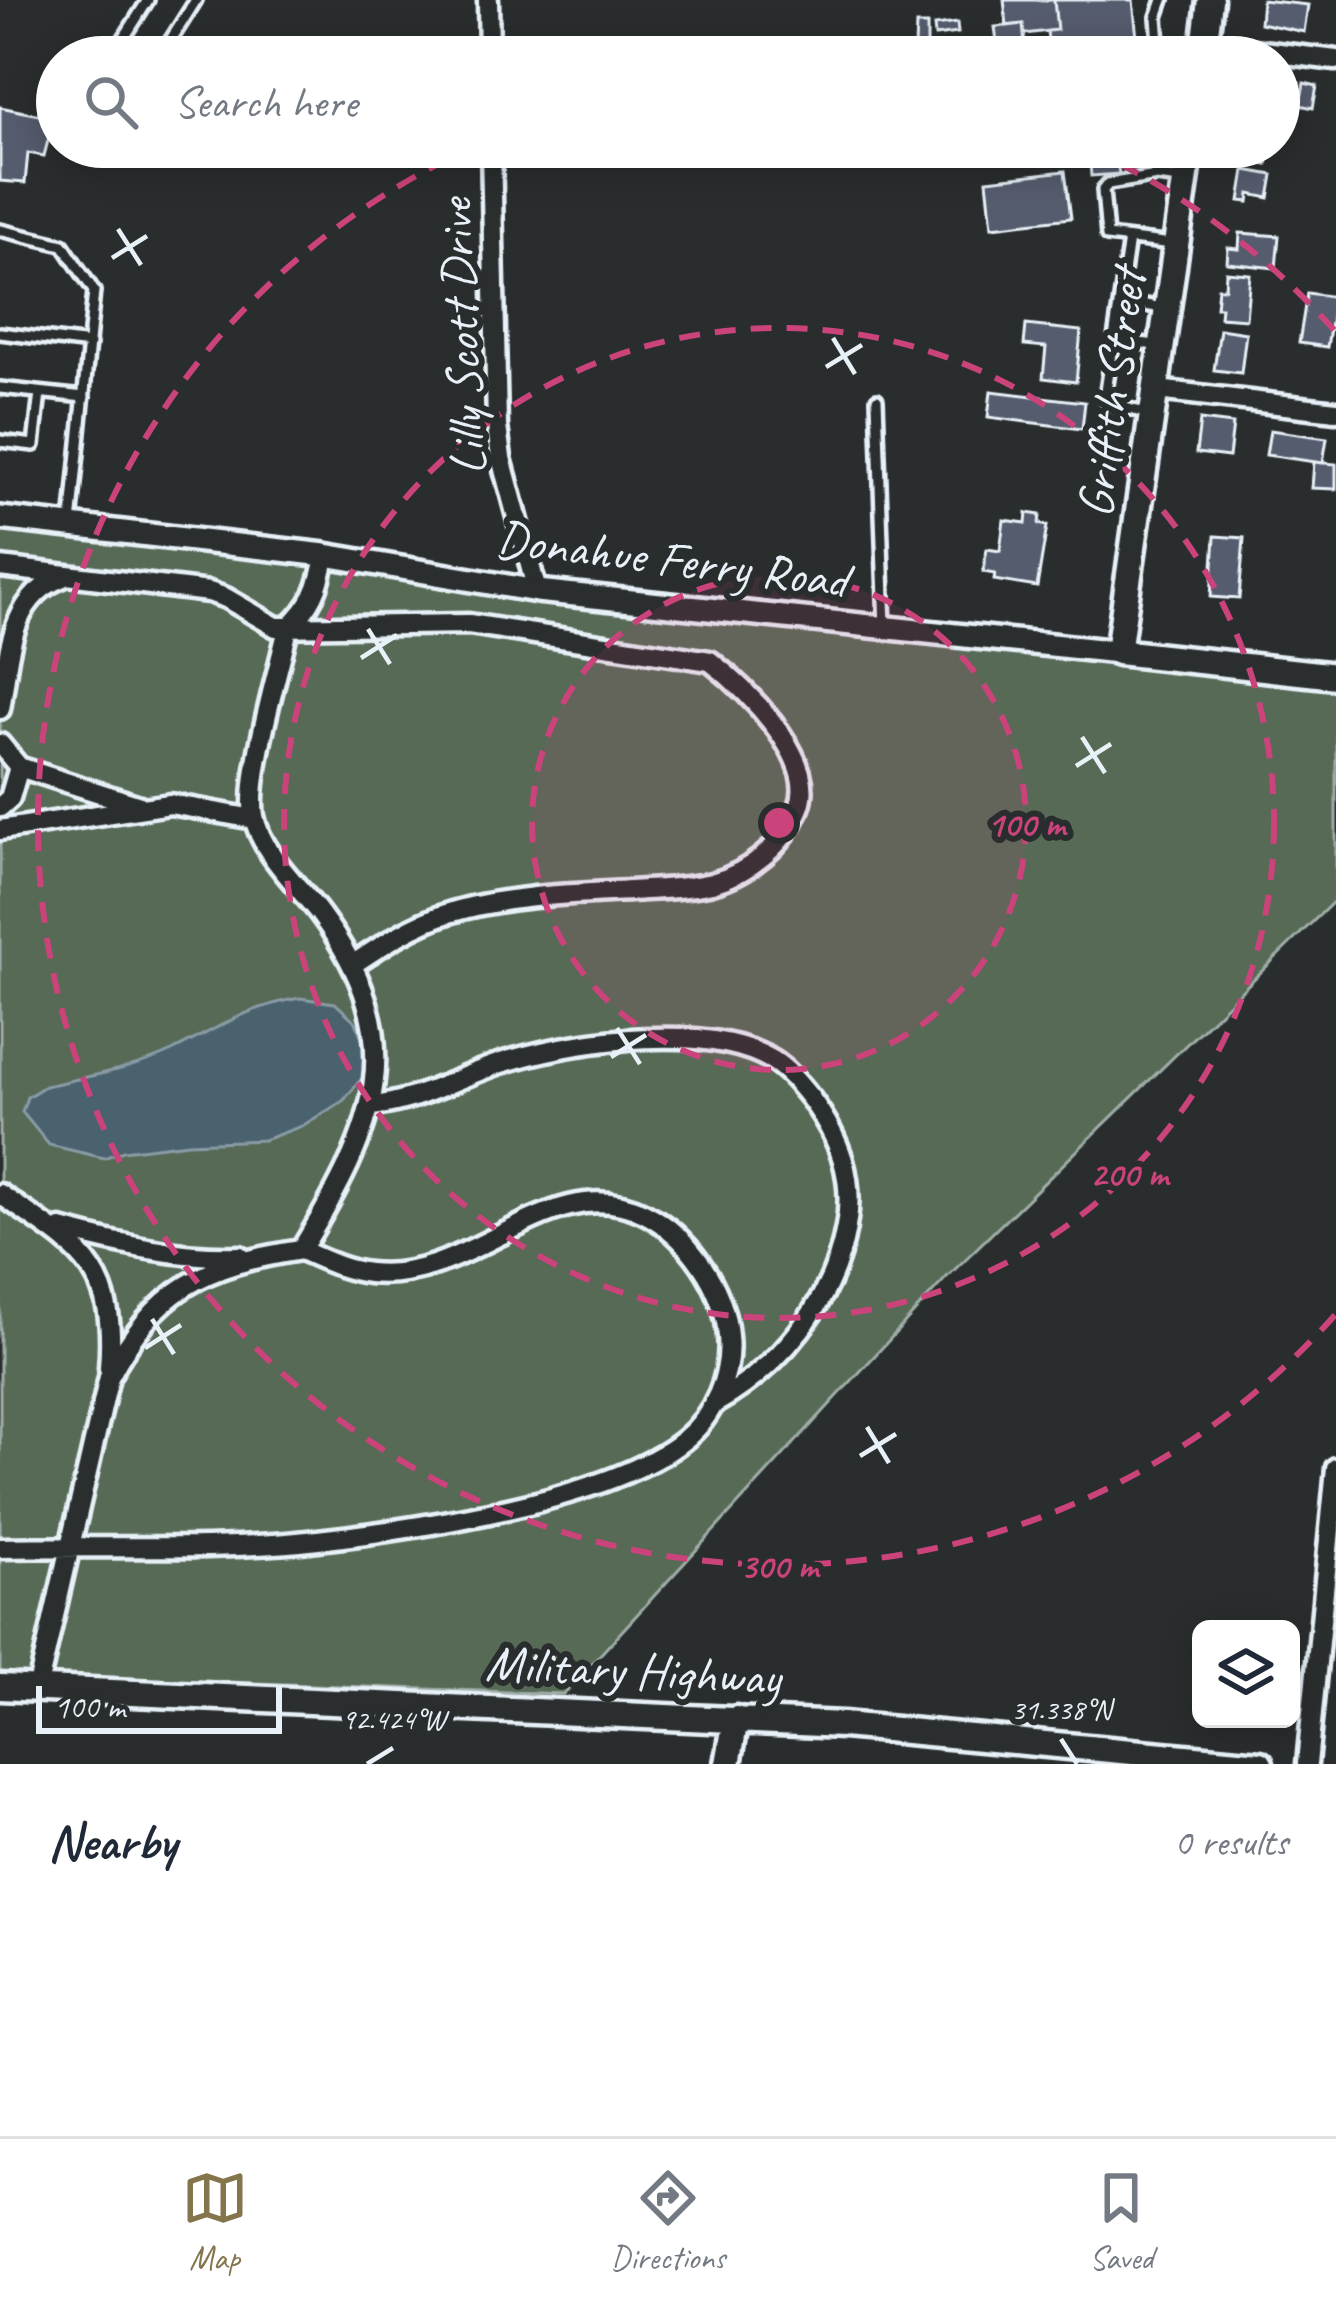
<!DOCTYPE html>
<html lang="en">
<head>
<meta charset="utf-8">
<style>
	:root { --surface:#fff; --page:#f2f2f3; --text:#1f2937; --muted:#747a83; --line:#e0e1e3; --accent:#84754c }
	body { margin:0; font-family:Caveat,sans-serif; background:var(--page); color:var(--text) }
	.controls { position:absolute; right:36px; bottom:36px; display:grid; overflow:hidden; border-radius:18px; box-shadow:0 6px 30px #0003 }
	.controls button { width:108px; height:108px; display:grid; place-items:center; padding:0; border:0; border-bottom:3px solid var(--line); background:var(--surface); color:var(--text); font:60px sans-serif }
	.scale { position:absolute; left:36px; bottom:30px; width:246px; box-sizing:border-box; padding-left:12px; border:6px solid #e8f1f8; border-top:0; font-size:33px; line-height:42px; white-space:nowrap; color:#e8f1f8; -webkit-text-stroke:9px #2a2d2e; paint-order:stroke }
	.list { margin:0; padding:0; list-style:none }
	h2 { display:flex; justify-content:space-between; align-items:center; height:156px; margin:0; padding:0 48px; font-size:51px }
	h2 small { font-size:39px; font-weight:400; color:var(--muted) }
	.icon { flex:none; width:66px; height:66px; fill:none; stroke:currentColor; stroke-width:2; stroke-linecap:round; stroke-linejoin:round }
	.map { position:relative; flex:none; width:1336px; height:1764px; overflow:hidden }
	.search { position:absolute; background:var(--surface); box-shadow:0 6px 30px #0003; left:36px; right:36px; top:36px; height:132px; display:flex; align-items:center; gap:30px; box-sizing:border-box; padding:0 42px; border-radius:66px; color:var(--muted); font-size:45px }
	.sheet { height:372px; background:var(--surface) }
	nav { display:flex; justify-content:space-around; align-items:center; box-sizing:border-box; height:168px; border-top:3px solid var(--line); background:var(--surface); font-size:33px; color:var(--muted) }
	nav a { display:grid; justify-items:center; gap:6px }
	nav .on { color:var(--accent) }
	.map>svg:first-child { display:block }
	.green { fill:#566b57; stroke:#9faea8; stroke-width:3 }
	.water { fill:#49626e; stroke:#899ba5; stroke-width:3 }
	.building { fill:#545b6d; stroke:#e8f1f8; stroke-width:3 }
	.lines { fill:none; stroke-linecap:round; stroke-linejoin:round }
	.service-casing { stroke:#e8f1f8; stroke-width:18 }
	.minor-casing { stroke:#e8f1f8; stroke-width:27 }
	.tertiary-casing { stroke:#e8f1f8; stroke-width:30 }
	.secondary-casing { stroke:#e8f1f8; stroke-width:33 }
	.service { stroke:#2a2d2e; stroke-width:9 }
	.minor { stroke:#2a2d2e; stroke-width:18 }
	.tertiary { stroke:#2a2d2e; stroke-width:21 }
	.secondary { stroke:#2a2d2e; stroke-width:24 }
	.ticks { fill:none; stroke:#e8f1f8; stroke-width:4.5 }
	.ring { fill:none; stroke:#ca437a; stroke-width:6; stroke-dasharray:21 15 }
	.labels { text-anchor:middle; stroke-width:12; stroke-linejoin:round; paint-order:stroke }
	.street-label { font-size:51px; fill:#e8f1f8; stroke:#2a2d2e }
	.ticks-label { font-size:30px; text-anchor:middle; fill:#e8f1f8; stroke:#2a2d2e; stroke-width:12; stroke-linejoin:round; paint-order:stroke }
	.centre { fill:#ca437a; stroke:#2a2d2e; stroke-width:6 }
	.ring-label { font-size:36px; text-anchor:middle; font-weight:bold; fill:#ca437a; stroke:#2a2d2e; stroke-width:12; stroke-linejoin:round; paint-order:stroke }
</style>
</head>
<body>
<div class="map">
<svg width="1336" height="1764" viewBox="0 0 1336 1764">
	<rect width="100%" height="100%" fill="#2a2d2e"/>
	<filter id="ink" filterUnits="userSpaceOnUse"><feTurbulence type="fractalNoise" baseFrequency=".00833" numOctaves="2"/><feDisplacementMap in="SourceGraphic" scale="24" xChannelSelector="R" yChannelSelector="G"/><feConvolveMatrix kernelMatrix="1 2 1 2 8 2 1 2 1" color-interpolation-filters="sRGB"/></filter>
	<g filter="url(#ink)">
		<path class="green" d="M 0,522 L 1118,652 L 1336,688 L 1336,899 L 946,1278 L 564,1694 L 0,1674 Z"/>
		<path class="water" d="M 300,998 L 335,1003 L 356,1022 L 367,1053 L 363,1077 L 343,1101 L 302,1126 L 264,1140 L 188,1143 L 123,1151 L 104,1158 L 49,1145 L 22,1112 L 27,1097 L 45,1086 C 86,1077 134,1069 172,1051 C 219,1028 246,1007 300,998 Z"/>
		<path class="building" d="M 1004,0 L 1054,0 L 1057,30 L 1024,34 L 1023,24 L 1007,26 Z
			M 1054,0 L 1133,0 L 1139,57 L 1050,57 L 1047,31 L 1057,30 Z
			M 1262,0 L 1308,5 L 1304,32 L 1260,23 Z
			M 957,23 L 958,33 L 935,36 L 934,26 Z
			M 1023,24 L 1026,57 L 999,57 L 995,27 Z
			M 916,25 L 927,25 L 927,48 L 915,47 Z
			M 1279,79 L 1299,82 L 1295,106 L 1281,104 L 1280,115 Z
			M 1304,83 L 1317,86 L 1313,108 L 1300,105 Z
			M 0,107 L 54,118 L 44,156 L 28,153 L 25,183 L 0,181 Z
			M 1009,147 L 1036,147 L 1037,155 L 1010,158 Z
			M 1246,147 L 1270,147 L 1267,165 L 1243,161 Z
			M 1117,161 L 1119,174 L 1091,176 L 1090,164 Z
			M 1245,170 L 1273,175 L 1269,198 L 1250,194 L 1249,202 L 1240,201 Z
			M 1065,171 L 1071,218 L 992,227 L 987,180 Z
			M 1240,233 L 1279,236 L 1276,268 L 1227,263 L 1228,248 L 1239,249 Z
			M 1226,272 L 1250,274 L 1246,319 L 1220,317 L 1221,307 L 1216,307 L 1218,288 L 1225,288 Z
			M 1307,293 L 1335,297 L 1327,347 L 1299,343 Z
			M 1026,325 L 1081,331 L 1076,382 L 1043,378 L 1046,347 L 1024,345 Z
			M 1220,329 L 1246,333 L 1241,373 L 1214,370 Z
			M 991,391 L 1085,402 L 1082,429 L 988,417 Z
			M 1200,420 L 1233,424 L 1229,457 L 1196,453 Z
			M 1270,430 L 1327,438 L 1323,463 L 1266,455 Z
			M 1314,462 L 1336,464 L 1336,489 L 1312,488 Z
			M 1027,513 L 1040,515 L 1039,524 L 1047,526 L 1037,587 L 994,580 L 995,574 L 983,572 L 987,549 L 1000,551 L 1004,520 L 1026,523 Z
			M 1215,536 L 1244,538 L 1239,599 L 1211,597 Z"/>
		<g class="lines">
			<defs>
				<path id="service" d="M 112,57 L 148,0
					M 160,57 L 196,0
					M 1160,57 L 1157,17 L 1163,0
					M 0,230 L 63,245 L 94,291 L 71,524
					M 1129,239 L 1105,398 L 1109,404 L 1150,414
					M 1172,244 L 1107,236 L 1103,190 L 1108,184 L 1157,176 L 1180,179
					M 1121,301 L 1163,308
					M 0,333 L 90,344
					M 1114,340 L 1156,345
					M 0,388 L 84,397
					M 877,399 L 885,628
					M 0,441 L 34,445 L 40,393"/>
				<path id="minor" d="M 488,0 L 489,57
					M 1204,44 L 1336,60
					M 491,147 L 497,426 L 501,458 L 537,591
					M 1157,390 L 1336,411
					M 0,567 L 209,592 L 226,598 L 276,627 L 469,624 L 710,661 C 746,689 819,760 799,808 C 785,844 749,873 712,883 C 686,889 657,889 630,891 C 573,894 503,896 449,913 C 413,924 382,945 352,965
					M 0,709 C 9,659 8,597 63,577
					M 0,744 L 19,767 L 140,806
					M 0,807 L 10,798 L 19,767
					M 0,830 L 170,804 L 254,819
					M 373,1106 C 422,1101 464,1073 511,1060 C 580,1040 708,1022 772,1060 C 788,1070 799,1084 811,1099 C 840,1139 855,1178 846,1227 C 833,1303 780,1367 714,1404
					M 0,1194 C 75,1247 118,1263 109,1368
					M 61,1229 C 121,1245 178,1258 240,1256
					M 0,1548 C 105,1545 214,1552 318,1540 C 415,1529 608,1501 684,1440 C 714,1416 732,1374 728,1336 C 724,1287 688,1235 644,1213 C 550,1167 473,1284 369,1273 C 344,1270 324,1260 301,1250
					M 37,1690 L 109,1377 C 156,1288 204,1265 301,1250 C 375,1129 414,1041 320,914 C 299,886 260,852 254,816 C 247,776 278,673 288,628 C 312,606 320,587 325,555
					M 1307,1764 L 1336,1468"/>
				<path id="tertiary" d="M 0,518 L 325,555 L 537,591 L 1118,652"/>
				<path id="secondary" d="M 1203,57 L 1210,0
					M 1190,147 L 1118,652 L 1336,676
					M 0,1687 L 843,1725 L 1260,1764
					M 728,1764 L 736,1719"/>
			</defs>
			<use href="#service" class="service-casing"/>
			<use href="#minor" class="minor-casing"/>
			<use href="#tertiary" class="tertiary-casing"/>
			<use href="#secondary" class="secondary-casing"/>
			<use href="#service" class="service"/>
			<use href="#minor" class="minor"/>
			<use href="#tertiary" class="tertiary"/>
			<use href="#secondary" class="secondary"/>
		</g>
	</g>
	<path class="ticks" d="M 118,229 L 141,265M 112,258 L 147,236M 833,338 L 855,374M 826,367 L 862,345M 368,629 L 390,664M 361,658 L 397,635M 1082,737 L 1105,773M 1076,766 L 1111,744M 617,1028 L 640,1064M 611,1057 L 646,1035M 152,1319 L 174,1354M 145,1348 L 181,1325M 867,1427 L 889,1463M 860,1456 L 896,1434M 1061,1739 L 1077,1764M 367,1764 L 393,1748"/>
	<circle cx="779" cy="823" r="247" fill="#ca437a" fill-opacity=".12"/>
	<g class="ring">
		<circle cx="779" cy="823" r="247"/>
		<circle cx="779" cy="823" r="495"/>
		<path d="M1335 1315A742 742 0 1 1 471 148M1087 148A742 742 0 0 1 1335 331"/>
	</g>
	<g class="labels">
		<g class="street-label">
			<text transform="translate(460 337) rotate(-93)" y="18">Lilly Scott Drive</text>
			<text transform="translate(1110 393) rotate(-82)" y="18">Griffith Street</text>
			<text transform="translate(672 558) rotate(7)" y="18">Donahue Ferry Road</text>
			<text transform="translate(633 1669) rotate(3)" y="18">Military Highway</text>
		</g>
	</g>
	<g class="ticks-label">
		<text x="1061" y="1719">31.338°N</text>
		<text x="393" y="1729">92.424°W</text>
	</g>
	<circle cx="779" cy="823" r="18" class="centre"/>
	<g class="ring-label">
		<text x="1026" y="836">100 m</text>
		<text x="1129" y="1186">200 m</text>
		<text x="779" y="1578">300 m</text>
	</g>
</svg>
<div class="controls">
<button><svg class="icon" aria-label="layers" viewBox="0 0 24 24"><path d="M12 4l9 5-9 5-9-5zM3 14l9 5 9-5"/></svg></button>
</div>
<div class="scale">100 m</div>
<div class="search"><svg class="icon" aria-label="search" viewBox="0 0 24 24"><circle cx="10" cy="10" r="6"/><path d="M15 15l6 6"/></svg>Search here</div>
</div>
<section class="sheet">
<h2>Nearby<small>0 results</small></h2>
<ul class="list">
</ul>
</section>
<nav>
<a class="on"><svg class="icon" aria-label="map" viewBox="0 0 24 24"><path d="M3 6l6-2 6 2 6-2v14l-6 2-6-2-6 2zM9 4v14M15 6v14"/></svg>Map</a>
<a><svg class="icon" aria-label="directions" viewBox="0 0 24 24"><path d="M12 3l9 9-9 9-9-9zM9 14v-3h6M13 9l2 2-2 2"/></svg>Directions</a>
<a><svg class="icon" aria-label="saved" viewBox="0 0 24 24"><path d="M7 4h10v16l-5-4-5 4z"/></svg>Saved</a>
</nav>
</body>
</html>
